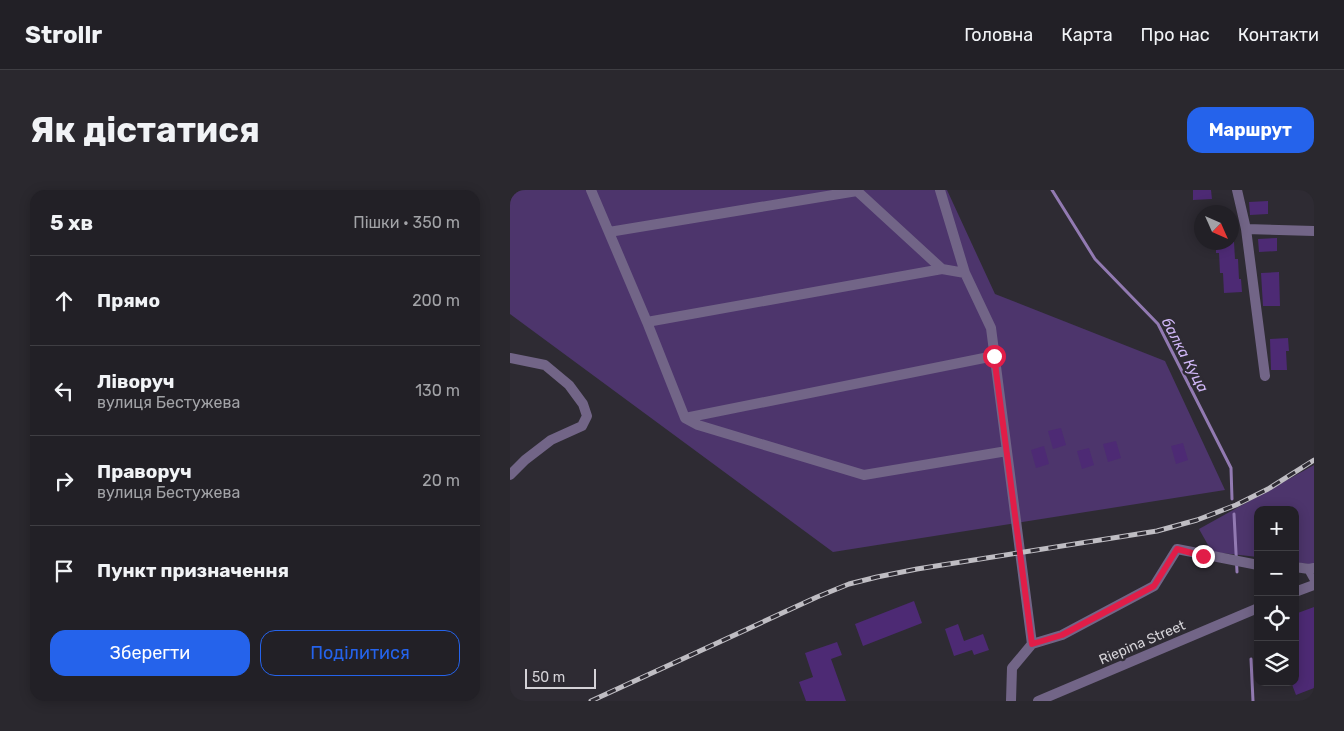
<!DOCTYPE html>
<html lang="uk">
<head>
<meta charset="utf-8">
<style>
	:root { --surface:#222026; --page:#2a282e; --text:#f1f3f6; --muted:#a2a3a7; --line:#3f3e43; --accent:#2563eb }
	body { margin:0; font-family:Rubik,sans-serif; background:var(--page); color:var(--text) }
	.controls { position:absolute; right:15px; bottom:15px; display:grid; overflow:hidden; border-radius:10px; box-shadow:0 2px 12px #0003 }
	.controls button { width:45px; height:45px; display:grid; place-items:center; padding:0; border:0; border-bottom:1px solid var(--line); background:var(--surface); color:var(--text); font:25px sans-serif }
	.compass { position:absolute; left:684px; top:15px; width:45px; height:45px; border-radius:50%; background:var(--surface); box-shadow:0 2px 12px #0003; rotate:135deg }
	.scale { position:absolute; left:15px; bottom:12px; width:71px; box-sizing:border-box; padding-left:5px; border:2px solid #d4d2d7; border-top:0; font-size:14px; line-height:18px; white-space:nowrap; color:#d4d2d7; -webkit-text-stroke:4px #2e2b33; paint-order:stroke }
	.stop { position:absolute; width:15px; height:15px; margin:-11px; border:4px solid #e11d48; border-radius:50%; background:#fff }
	.stop.end { background:#e11d48; border-color:#fff; box-shadow:0 1px 5px #0008 }
	.list { margin:0; padding:0; list-style:none }
	h2 { display:flex; justify-content:space-between; align-items:center; height:65px; margin:0; padding:0 20px; font-size:21px }
	h2 small { font-size:16px; font-weight:400; color:var(--muted) }
	.list li { display:grid; grid-template-columns:32px 1fr auto; gap:15px; align-items:center; box-sizing:border-box; height:90px; padding:0 20px; border-top:1px solid var(--line) }
	.list b { display:block; font-size:19px; white-space:nowrap }
	.list p { margin:0; font-size:16px; white-space:nowrap; color:var(--muted) }
	.list em { font-size:16px; font-style:normal; color:var(--muted) }
	.actions { display:flex; gap:10px; padding:15px 20px }
	.actions a { flex:1; padding:11px 0; border:1px solid var(--accent); border-radius:15px; text-align:center; font-size:18px; color:var(--accent) }
	.actions .main { background:var(--accent); color:#fff }
	.icon { flex:none; width:28px; height:28px; fill:none; stroke:currentColor; stroke-width:2; stroke-linecap:round; stroke-linejoin:round }
	.map { position:relative; flex:none; width:804px; height:511px; overflow:hidden; border-radius:15px }
	header { display:flex; align-items:center; gap:30px; box-sizing:border-box; height:70px; padding:0 25px; background:var(--surface); border-bottom:1px solid var(--line) }
	header strong { font-size:24px }
	nav { display:flex; gap:28px; margin-inline-start:auto; font-size:18px }
	.intro { display:flex; align-items:center; justify-content:space-between; box-sizing:border-box; height:120px; padding:0 30px }
	h1 { margin:0; font-size:35px }
	.button { padding:12px 22px; border-radius:15px; background:var(--accent); color:#fff; font-size:18px; font-weight:700 }
	main { display:flex; gap:30px; padding:0 30px }
	aside { flex:1; background:var(--surface); border-radius:15px; box-shadow:0 2px 12px #0003 }
	.map>svg:first-child { display:block }
	.green { fill:#4d356c }
	.lines { fill:none; stroke-linecap:round; stroke-linejoin:round }
	.stream { stroke:#927ab2; stroke-width:3 }
	.building { fill:#4d2a74 }
	.minor { stroke:#726587; stroke-width:10 }
	.tertiary { stroke:#726587; stroke-width:10 }
	.rail-casing { stroke:#bfbdc3; stroke-width:5 }
	.rail { stroke:#2e2b33; stroke-width:3; stroke-dasharray:9; stroke-linecap:butt }
	.route { stroke:#e11d48; stroke-width:6 }
	.labels { text-anchor:middle; stroke-width:5; stroke-linejoin:round; paint-order:stroke }
	.street-label { font-size:14px; fill:#d4d2d7; stroke:#2e2b33 }
	.water-label { font-size:15px; font-style:italic; fill:#d0b7f7; stroke:#2e2b33 }
</style>
</head>
<body>
<header>
<strong>Strollr</strong>
<nav><a>Головна</a><a>Карта</a><a>Про нас</a><a>Контакти</a></nav>
</header>
<div class="intro"><h1>Як дістатися</h1><a class="button">Маршрут</a></div>
<main>
<aside>
<h2>5 хв<small>Пішки · 350 m</small></h2>
<ul class="list">
<li><svg class="icon" aria-label="ahead" viewBox="0 0 24 24"><path d="M12 20V5M6 11l6-6 6 6"/></svg><div><b>Прямо</b></div><em>200 m</em></li>
<li><svg class="icon" aria-label="left" viewBox="0 0 24 24"><path d="M17 20v-9H6M10 6l-5 5 5 5"/></svg><div><b>Ліворуч</b><p>вулиця Бестужева</p></div><em>130 m</em></li>
<li><svg class="icon" aria-label="right" viewBox="0 0 24 24"><path d="M7 20v-9h11M14 6l5 5-5 5"/></svg><div><b>Праворуч</b><p>вулиця Бестужева</p></div><em>20 m</em></li>
<li><svg class="icon" aria-label="arrive" viewBox="0 0 24 24"><path d="M6 21V4h12l-3 4 3 4H6"/></svg><div><b>Пункт призначення</b></div></li>
</ul>
<div class="actions"><a class="main">Зберегти</a><a>Поділитися</a></div>
</aside>
<div class="map">
<svg width="804" height="511" viewBox="0 0 804 511">
	<rect width="100%" height="100%" fill="#2e2b33"/>
	<path class="green" d="M 0,0 L 437,0 L 485,104 L 655,171 L 715,300 L 323,362 L 0,124 Z
		M 804,275 L 804,375 L 785,372 L 785,320 L 748,320 L 748,367 L 702,362 L 689,339 Z"/>
	<g class="lines">
		<path class="stream" d="M 542,0 L 585,69 L 648,134 L 721,278 L 722,309
			M 724,324 L 727,382
			M 741,469 L 743,511"/>
	</g>
	<path class="building" d="M 683,0 L 701,0 L 702,9 L 683,10 Z
		M 758,11 L 758,24 L 740,25 L 739,12 Z
		M 767,48 L 767,61 L 749,62 L 748,49 Z
		M 706,52 L 724,52 L 725,69 L 728,69 L 729,89 L 731,89 L 732,102 L 714,103 L 713,83 L 710,83 L 709,63 L 706,63 Z
		M 769,82 L 770,116 L 753,116 L 751,83 Z
		M 778,148 L 779,161 L 776,161 L 777,180 L 761,180 L 760,149 Z
		M 551,238 L 556,255 L 543,259 L 538,241 Z
		M 606,251 L 611,268 L 598,272 L 593,254 Z
		M 673,253 L 678,270 L 666,274 L 661,256 Z
		M 534,256 L 539,274 L 526,278 L 521,260 Z
		M 579,258 L 584,275 L 572,279 L 567,261 Z
		M 404,411 L 412,433 L 353,456 L 345,434 Z
		M 804,417 L 804,498 L 786,505 L 781,492 L 785,492 L 785,424 Z
		M 448,434 L 454,451 L 473,444 L 479,460 L 464,465 L 462,460 L 444,466 L 435,439 Z
		M 327,452 L 332,465 L 321,469 L 336,511 L 296,511 L 289,492 L 303,487 L 295,463 Z"/>
	<g class="lines">
		<path class="minor" d="M 81,0 L 137,132 L 432,79 L 455,83
			M 346,0 L 432,79
			M 430,0 L 455,83 L 481,138 L 522,454
			M 727,0 L 736,39 L 804,41
			M 736,39 L 755,186
			M 99,42 L 347,1
			M 137,132 L 175,228 L 188,235 L 354,285 L 497,261
			M 0,168 L 35,175 L 59,195 L 73,214 L 77,226 L 72,236 L 41,250 L 15,270 L 0,285
			M 175,228 L 484,166
			M 785,377 L 799,379 L 804,378
			M 799,379 L 804,388
			M 501,511 L 502,478 L 522,454 L 552,445 L 644,396 L 667,359 L 748,375"/>
		<path class="tertiary" d="M 785,402 L 804,395
			M 528,511 L 748,418"/>
		<defs>
			<path id="rail" d="M 81,511 L 307,407 L 339,394 L 367,387 L 407,379 L 647,341 L 687,330 L 726,315 L 758,299 L 804,270"/>
		</defs>
		<use href="#rail" class="rail-casing"/>
		<use href="#rail" class="rail"/>
	</g>
	<g class="lines">
		<path class="route" d="M 484,166 L 522,454 L 552,445 L 644,396 L 667,359 L 693,366"/>
	</g>
	<g class="labels">
		<g class="street-label">
			<text transform="translate(632 452) rotate(-23)" y="5">Riepina Street</text>
		</g>
		<g class="water-label">
			<text transform="translate(675 165) rotate(62)" y="5">балка Куца</text>
		</g>
	</g>
</svg>
<div class="controls">
<button>+</button>
<button>−</button>
<button><svg class="icon" aria-label="locate" viewBox="0 0 24 24"><circle cx="12" cy="12" r="6"/><path d="M12 2v4M12 18v4M2 12h4M18 12h4"/></svg></button>
<button><svg class="icon" aria-label="layers" viewBox="0 0 24 24"><path d="M12 4l9 5-9 5-9-5zM3 14l9 5 9-5"/></svg></button>
</div>
<svg class="compass" viewBox="-18 -18 36 36"><path d="M0-13l5 13h-10z" fill="#e53935"/><path d="M0 13l5-13h-10z" fill="#a2a3a7"/></svg>
<div class="scale">50 m</div>
<div class="stop" style="left:484px;top:166px"></div>
<div class="stop end" style="left:693px;top:366px"></div>
</div>
</main>
</body>
</html>
